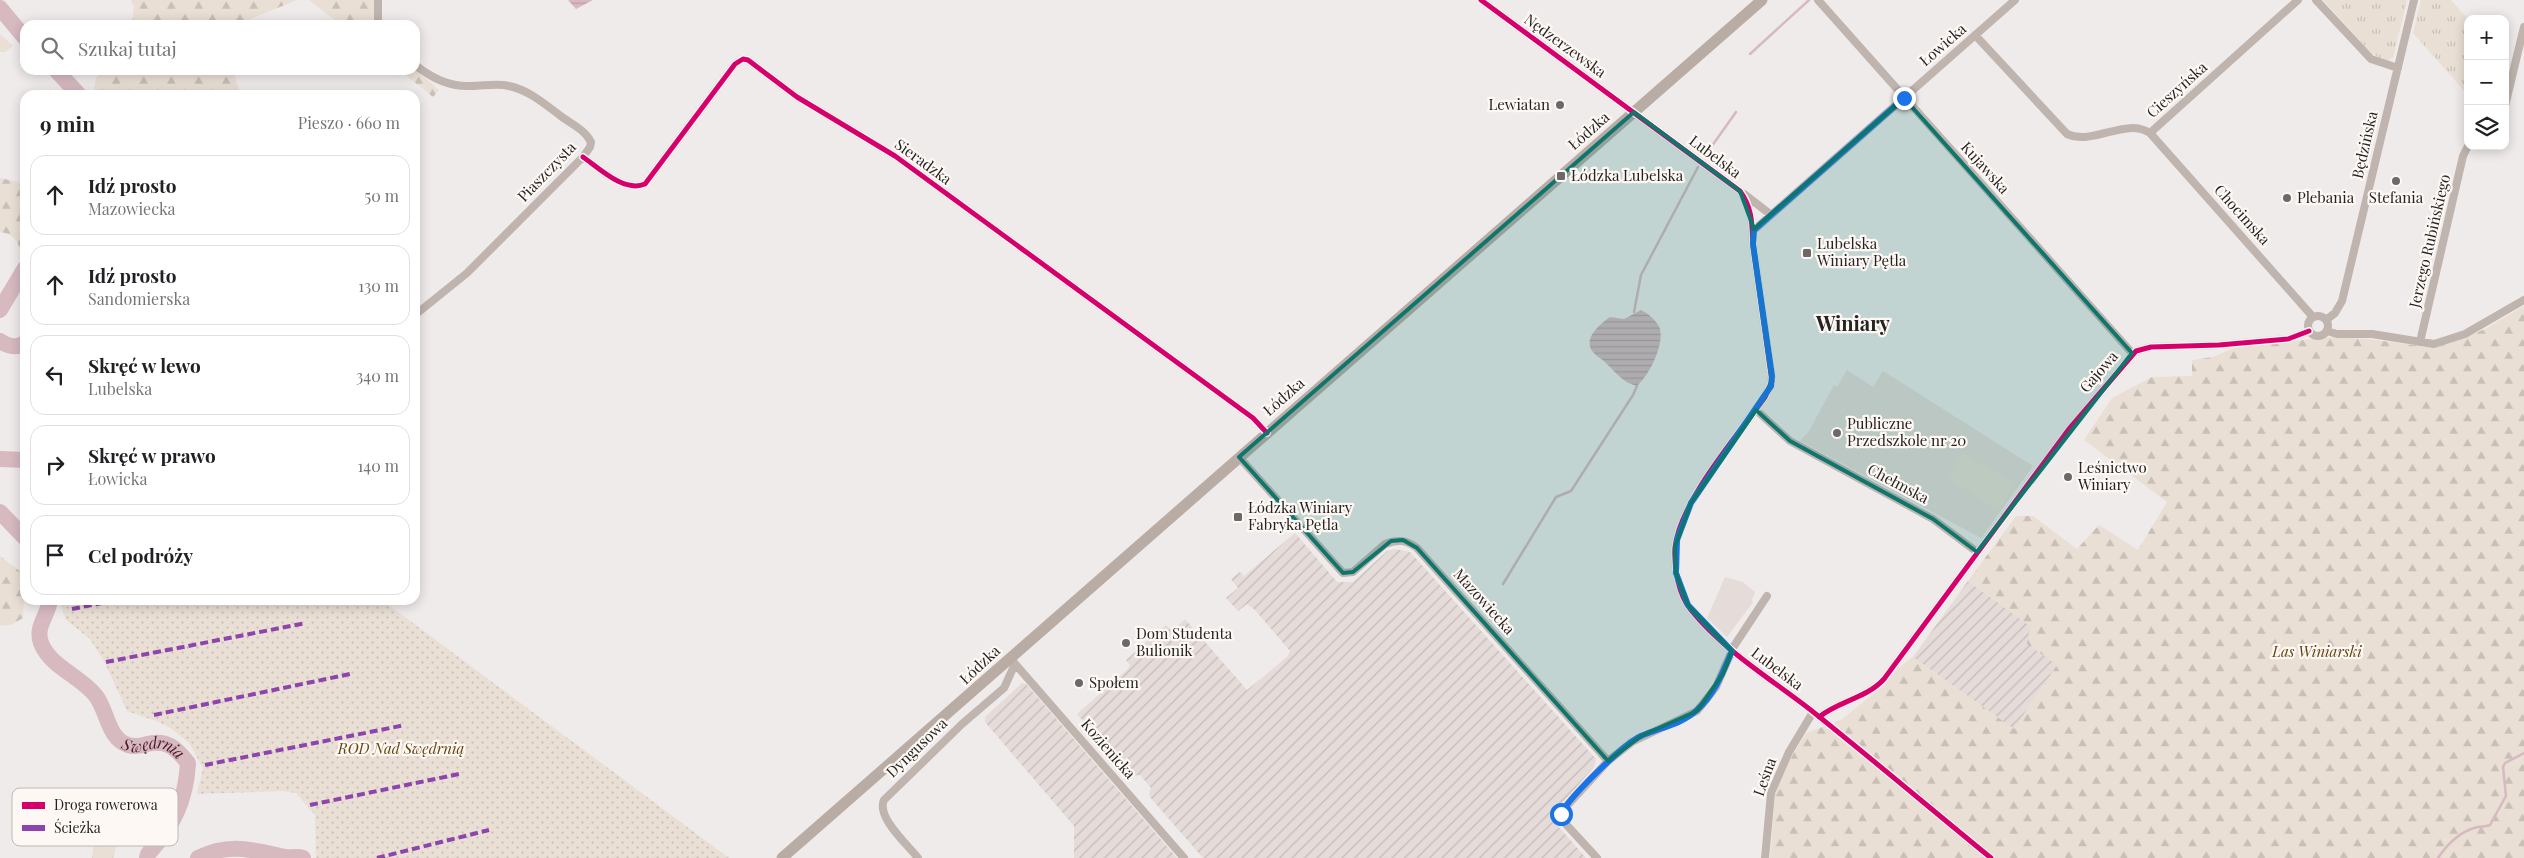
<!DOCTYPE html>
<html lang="pl">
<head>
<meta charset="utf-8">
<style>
	:root { --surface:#fff; --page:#f2f2f2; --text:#202124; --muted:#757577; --line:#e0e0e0 }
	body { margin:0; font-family:"Playfair Display",serif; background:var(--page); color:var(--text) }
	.controls { position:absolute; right:15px; top:15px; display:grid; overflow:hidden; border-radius:10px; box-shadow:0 2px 12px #0003 }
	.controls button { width:45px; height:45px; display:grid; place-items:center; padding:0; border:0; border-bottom:1px solid var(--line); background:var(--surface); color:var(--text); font:25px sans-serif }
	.stop { position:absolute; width:15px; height:15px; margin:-11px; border:4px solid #1a73e8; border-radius:50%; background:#fff }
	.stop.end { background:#1a73e8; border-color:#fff; box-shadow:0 1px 5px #0008 }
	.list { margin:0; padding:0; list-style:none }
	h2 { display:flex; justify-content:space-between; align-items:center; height:65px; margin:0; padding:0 20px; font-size:21px }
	h2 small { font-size:16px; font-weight:400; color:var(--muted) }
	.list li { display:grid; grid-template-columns:32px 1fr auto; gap:15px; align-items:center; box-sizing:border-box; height:80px; margin:0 10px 10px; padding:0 10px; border:1px solid var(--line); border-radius:15px }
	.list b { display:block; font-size:19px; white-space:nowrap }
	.list p { margin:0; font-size:16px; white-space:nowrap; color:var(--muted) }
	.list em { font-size:16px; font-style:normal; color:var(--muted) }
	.icon { flex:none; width:28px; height:28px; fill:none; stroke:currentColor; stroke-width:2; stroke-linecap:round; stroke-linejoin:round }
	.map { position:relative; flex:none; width:2524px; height:858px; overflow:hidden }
	.search { position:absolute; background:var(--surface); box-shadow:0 2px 12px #0003; left:20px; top:20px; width:400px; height:55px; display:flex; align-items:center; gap:12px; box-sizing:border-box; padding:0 18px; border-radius:15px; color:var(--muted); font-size:19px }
	.panel { position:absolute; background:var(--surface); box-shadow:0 2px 12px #0003; left:20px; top:90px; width:400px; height:515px; border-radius:15px }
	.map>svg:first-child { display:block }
	.built { fill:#e5dbd8 }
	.industrial { fill:url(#industrial-furrows) }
	.grass { fill:url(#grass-tufts) }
	.forest { fill:url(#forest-firs) }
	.garden { fill:url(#garden-dots) }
	.pitch { fill:#e9dfd5 }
	.water { fill:url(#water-rules) }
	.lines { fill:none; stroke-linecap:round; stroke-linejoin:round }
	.stream { stroke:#d7b9c0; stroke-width:2.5 }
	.river { stroke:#d7b9c0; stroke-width:16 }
	.minor { stroke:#bfb5ae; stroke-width:8 }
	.primary { stroke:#b8aca4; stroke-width:11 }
	.quiet { stroke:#8e44ad; stroke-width:4; stroke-dasharray:8 4; stroke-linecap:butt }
	.cycleway-casing { stroke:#fef8f5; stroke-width:8 }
	.cycleway { stroke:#d6006c; stroke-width:5 }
	.route { stroke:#1a73e8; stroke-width:6 }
	.marked { fill:#0f766e; fill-opacity:0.2; stroke:#0f766e; stroke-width:4; stroke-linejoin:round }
	.poi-dot { fill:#6c6968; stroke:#fef8f5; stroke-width:2 }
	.labels { text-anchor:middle; stroke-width:4.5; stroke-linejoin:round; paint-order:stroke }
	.street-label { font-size:15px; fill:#252322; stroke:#fef8f5 }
	.poi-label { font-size:15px; fill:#252322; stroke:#fef8f5; text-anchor:start }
	.park-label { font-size:15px; font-style:italic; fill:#64450c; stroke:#fef8f5 }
	.water-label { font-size:16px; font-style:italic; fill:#4c182a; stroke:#fef8f5 }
	.district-label { font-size:20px; font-weight:bold; fill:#252322; stroke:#fef8f5 }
	.key { fill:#fef8f5; stroke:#bdb8b6; stroke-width:1 }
	.key-label { font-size:14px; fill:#252322 }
</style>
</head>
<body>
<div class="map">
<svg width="2524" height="858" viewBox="0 0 2524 858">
	<defs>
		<pattern id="industrial-furrows" width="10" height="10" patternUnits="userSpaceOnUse" patternTransform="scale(1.25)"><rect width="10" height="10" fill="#e5dbd8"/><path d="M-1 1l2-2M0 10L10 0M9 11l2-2" fill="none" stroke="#c4bcb9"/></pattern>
		<pattern id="grass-tufts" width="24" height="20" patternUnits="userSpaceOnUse" patternTransform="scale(1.25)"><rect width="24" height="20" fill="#e9dfd5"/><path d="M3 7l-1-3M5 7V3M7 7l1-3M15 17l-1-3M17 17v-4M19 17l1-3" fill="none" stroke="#c8bfb7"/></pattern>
		<pattern id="forest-firs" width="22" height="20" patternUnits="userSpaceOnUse" patternTransform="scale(1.25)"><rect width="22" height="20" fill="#e9dfd5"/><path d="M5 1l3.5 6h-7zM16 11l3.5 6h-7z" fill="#c8bfb7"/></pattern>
		<pattern id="garden-dots" width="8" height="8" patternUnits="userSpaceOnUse" patternTransform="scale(1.25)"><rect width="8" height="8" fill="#e9dfd5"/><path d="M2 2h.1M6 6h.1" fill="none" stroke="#c8bfb7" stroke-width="1.8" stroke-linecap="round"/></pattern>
		<pattern id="water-rules" width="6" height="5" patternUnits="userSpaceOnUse" patternTransform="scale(1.25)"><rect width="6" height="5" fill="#d7b9c0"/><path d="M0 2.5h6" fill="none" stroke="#b89fa5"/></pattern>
	</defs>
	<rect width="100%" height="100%" fill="#efebea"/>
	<path class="built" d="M 1847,370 L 1873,387 L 1883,371 L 2033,466 L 1981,538 L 1800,441 L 1809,431 L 1834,385 L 1837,387 Z
		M 1725,577 L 1743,582 L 1755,592 L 1752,600 L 1753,602 L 1727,637 L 1707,618 Z"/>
	<path class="industrial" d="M 1295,533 L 1337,582 L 1353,582 L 1387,551 L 1395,549 L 1410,552 L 1596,759 L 1594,767 L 1550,817 L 1586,858 L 1203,858 L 1149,796 L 1151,788 L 1140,775 L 1131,776 L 1077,714 L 1128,669 L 1130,665 L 1126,660 L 1166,625 L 1172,631 L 1185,619 L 1247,690 L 1287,657 L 1290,651 L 1255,610 L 1247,604 L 1238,611 L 1226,598 L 1238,588 L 1231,579 L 1240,572 L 1244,576 Z
		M 1968,581 L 2066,652 L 2014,729 L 1913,657 Z
		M 1022,683 L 1026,684 L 1177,858 L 1074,858 L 1074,826 L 985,722 L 985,717 Z"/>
	<path class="grass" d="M 2323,0 L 2407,0 L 2393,58 L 2385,61 L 2371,53 Z
		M 2421,0 L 2451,0 L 2468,19 L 2468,95 L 2413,33 Z"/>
	<path class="forest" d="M 131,0 L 297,0 L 236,25 L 132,25 L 134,7 Z
		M 309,0 L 375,0 L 373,25 L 341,25 Z
		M 0,34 L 13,46 L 5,52 L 0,52 Z
		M 415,69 L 439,90 L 433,97 L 399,70 Z
		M 104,70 L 233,70 L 240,94 L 93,95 L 96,78 Z
		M 0,178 L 18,182 L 25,180 L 25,243 L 21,251 C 17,240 12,233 0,232 Z
		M 2524,306 L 2524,858 L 1770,858 L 1775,794 L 1793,754 L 1806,733 L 1841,720 L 1882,687 L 1898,668 L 1913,657 L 2014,729 L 2057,665 L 2027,644 L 2030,626 L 1968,581 L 2016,516 L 2033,516 L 2077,549 L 2099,525 L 2138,550 L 2167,502 L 2084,440 L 2112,398 L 2152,377 L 2192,376 L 2192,360 L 2213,357 L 2233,348 L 2330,337 L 2368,339 L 2435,348 L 2460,340 L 2485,329 Z
		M 0,556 L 25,575 L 23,618 L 11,625 L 0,626 Z
		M 144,798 L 149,804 L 119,838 L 113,858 L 92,858 L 94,837 L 56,806 L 58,800 Z"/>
	<path class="garden" d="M 59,600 L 382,600 L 729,858 L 316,858 L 315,815 L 296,793 L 283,791 L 197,794 L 203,768 L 189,743 L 172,729 L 159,722 L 127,711 L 105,663 L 90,639 L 66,620 Z"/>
	<path class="pitch" d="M 1963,453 L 2015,484 L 1999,510 L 1947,479 Z"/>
	<path class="water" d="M 568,0 L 593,0 L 576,9 Z
		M 1641,310 C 1648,313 1658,322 1660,329 C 1664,346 1649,375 1637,386 C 1624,383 1617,374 1608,365 C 1604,360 1597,357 1593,352 C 1582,339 1600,324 1610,317 L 1624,319 Z"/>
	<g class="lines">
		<path class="stream" d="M 1750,54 L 1809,0
			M 1707,153 L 1736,112
			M 1634,312 L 1641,275 L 1698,167
			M 1503,584 L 1556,497 L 1571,491 L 1633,395 L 1637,386
			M 2438,858 C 2448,843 2460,831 2478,827 C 2483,826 2485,827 2490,825 L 2506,796 L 2503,767 L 2505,763 L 2524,753"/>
		<g class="river">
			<path d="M 0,8 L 25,38"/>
			<path d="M 56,70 L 79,95"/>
			<path d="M 0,310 L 25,268"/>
			<path d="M 0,341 C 8,346 16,349 25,343"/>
			<path d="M 0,459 L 25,460"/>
			<path d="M 0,512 L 25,538"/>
			<path id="s1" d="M 50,600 C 48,616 35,626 41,643 C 51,668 81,676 96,696 C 107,710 108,739 128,745 C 135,747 141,746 147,744 C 167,739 176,748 188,763 C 186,800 173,827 148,854 L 147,858"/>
			<path d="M 198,858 C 230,842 252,850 285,857 C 291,858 298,856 303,858"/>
		</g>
		<path class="minor" d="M 1481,0 L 1740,191 C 1753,209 1752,225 1753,245 L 1772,381 L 1765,397 C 1737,436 1680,501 1675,548 C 1674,567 1678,594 1691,610 C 1724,651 1771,679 1812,711 C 1872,759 1931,809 1991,858
			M 1818,0 L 2132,353
			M 2316,0 L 2371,59 L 2398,68
			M 378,25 L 378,0
			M 1975,35 L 2067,134 C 2094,146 2125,117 2150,133 L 2313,317
			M 415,65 C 432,78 449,87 471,86 C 484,86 497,83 509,86 C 529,90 546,105 562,117 C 572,124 585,130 591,142 L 590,147 L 583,157 L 467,273 L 415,315
			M 2505,106 L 2524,27
			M 2150,133 L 2298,0
			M 583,157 C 599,168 624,193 645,184 L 735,64 L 743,59 L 748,60 L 797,97 L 895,156 L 1253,418 L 1267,433
			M 1744,194 L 1770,214
			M 1754,230 L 2015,0
			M2308 326a10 10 0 1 1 20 0a10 10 0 1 1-20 0Z
			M 2326,320 L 2335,313 L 2342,301 L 2414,0
			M 2327,331 L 2337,334 L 2372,334 L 2434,344 L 2465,334 L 2524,300
			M 2420,342 L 2463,156 L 2468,146
			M 1756,410 L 1790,441 L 1933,519 L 1977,552
			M 1239,457 L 1343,573 L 1353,572 L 1385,544 C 1398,539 1407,540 1417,548 L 1608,761
			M 1010,658 L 1184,858
			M 1819,717 C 1839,701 1867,698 1884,679 L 2069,429 L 2136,351 L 2151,347 L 2219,345 L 2288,339 L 2309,331
			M 918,858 C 907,844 876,817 884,800 L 962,724 L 1004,688 L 1015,664
			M 1597,858 L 1563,821 L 1563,810 L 1608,761 L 1632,742 L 1697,711 L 1716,687 L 1734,646 L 1767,596
			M 1765,858 L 1771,793 L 1789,752 L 1813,712"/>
		<path class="primary" d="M 782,858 L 1762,0"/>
		<path class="quiet" d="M 72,609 L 117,600
			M 106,662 L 306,623
			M 154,715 L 350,674
			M 205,765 L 405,725
			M 310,805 L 459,774
			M 377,858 L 489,830"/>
		<defs>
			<path id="cycleway" d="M 1481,0 L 1740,191 C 1753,209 1752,225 1753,245 L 1772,381 L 1765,397 C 1737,436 1680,501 1675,548 C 1674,567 1678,594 1691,610 C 1724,651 1771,679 1812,711 C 1872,759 1931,809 1991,858
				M 583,157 C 599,168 624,193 645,184 L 735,64 L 743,59 L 748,60 L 797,97 L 895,156 L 1253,418 L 1267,433
				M 1819,717 C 1839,701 1867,698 1884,679 L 2069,429 L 2136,351 L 2151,347 L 2219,345 L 2288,339 L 2309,331"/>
		</defs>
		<use href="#cycleway" class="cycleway-casing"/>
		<use href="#cycleway" class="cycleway"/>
	</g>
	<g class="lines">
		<path class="route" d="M 1561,814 C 1570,796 1623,745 1641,736 C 1659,728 1683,724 1697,710 C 1715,694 1723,672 1732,651 L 1688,605 L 1676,573 L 1677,540 L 1691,503 L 1771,386 L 1772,376 L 1753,244 L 1754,230 L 1904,98"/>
	</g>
	<path class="marked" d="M 1904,98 L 2132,353 L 1977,552 L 1933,519 L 1790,441 L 1756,410 L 1691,503 L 1675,547 L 1676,573 L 1688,605 L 1732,651 L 1723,674 L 1697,711 L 1641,736 L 1608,761 L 1417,548 L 1403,540 L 1391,541 L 1353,572 L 1343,573 L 1239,457 L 1634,112 L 1740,191 L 1754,229 Z"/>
	<g class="poi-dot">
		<circle cx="1560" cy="105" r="5"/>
		<rect x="1556" y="171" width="10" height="10" rx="2.5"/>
		<circle cx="2396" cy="181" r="5"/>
		<circle cx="2287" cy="198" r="5"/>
		<rect x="1802" y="248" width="10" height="10" rx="2.5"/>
		<circle cx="1837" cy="433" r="5"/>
		<circle cx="2068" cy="477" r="5"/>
		<rect x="1233" y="512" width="10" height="10" rx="2.5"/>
		<circle cx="1126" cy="643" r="5"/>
		<circle cx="1079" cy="683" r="5"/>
	</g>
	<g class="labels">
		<g class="street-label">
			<text transform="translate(1943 45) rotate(-41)" y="5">Łowicka</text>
			<text transform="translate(1565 46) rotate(36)" y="5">Nędzerzewska</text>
			<text transform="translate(2177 90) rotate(-42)" y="5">Cieszyńska</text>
			<text transform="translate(1589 131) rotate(-41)" y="5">Łódzka</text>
			<text transform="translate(2365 145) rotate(-77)" y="5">Będzińska</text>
			<text transform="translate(1715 157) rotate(37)" y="5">Lubelska</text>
			<text transform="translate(923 162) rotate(36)" y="5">Sieradzka</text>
			<text transform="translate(1985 168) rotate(48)" y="5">Kujawska</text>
			<text transform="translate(547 172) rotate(-46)" y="5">Piaszczysta</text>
			<text transform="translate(2242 215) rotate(48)" y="5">Chocimska</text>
			<text transform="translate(2430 241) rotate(-77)" y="5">Jerzego Rubińskiego</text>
			<text transform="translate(2099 372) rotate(-49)" y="5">Gajowa</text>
			<text transform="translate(1284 397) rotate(-41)" y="5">Łódzka</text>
			<text transform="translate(1898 484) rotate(28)" y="5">Chełmska</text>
			<text transform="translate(1484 602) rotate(48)" y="5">Mazowiecka</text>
			<text transform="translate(980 665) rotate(-43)" y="5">Łódzka</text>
			<text transform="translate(1777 669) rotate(37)" y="5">Lubelska</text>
			<text transform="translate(917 748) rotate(-44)" y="5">Dyngusowa</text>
			<text transform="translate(1108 749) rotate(49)" y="5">Kozienicka</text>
			<text transform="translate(1765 777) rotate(-70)" y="5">Leśna</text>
		</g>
		<g class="poi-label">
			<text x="1550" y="110" text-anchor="end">Lewiatan</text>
			<text x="1571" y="181">Łódzka Lubelska</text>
			<text x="2297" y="203">Plebania</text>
			<text x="2396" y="203" text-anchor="middle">Stefania</text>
			<text x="1817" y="249">Lubelska<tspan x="1817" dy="17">Winiary Pętla</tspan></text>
			<text x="1847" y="429">Publiczne<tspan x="1847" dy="17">Przedszkole nr 20</tspan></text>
			<text x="2078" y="473">Leśnictwo<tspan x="2078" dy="17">Winiary</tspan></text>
			<text x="1248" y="513">Łódzka Winiary<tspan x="1248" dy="17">Fabryka Pętla</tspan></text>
			<text x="1136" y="639">Dom Studenta<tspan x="1136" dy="17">Bulionik</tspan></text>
			<text x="1089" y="688">Społem</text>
		</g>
		<g class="park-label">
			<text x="2317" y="657">Las Winiarski</text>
			<text x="401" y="754">ROD Nad Swędrnią</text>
		</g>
		<g class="water-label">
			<text dy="6" stroke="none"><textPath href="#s1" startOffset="209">Swędrnia</textPath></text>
		</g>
		<g class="district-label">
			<text x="1853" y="331">Winiary</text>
		</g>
	</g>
	<rect x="12" y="788" width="166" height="58" rx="8" class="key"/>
	<rect x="22" y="802" width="23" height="7" fill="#d6006c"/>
	<rect x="22" y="825" width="23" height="6" fill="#8e44ad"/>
	<g class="key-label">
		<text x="54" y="810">Droga rowerowa</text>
		<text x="54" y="833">Ścieżka</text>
	</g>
</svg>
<div class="controls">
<button>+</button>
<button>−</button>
<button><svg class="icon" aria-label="layers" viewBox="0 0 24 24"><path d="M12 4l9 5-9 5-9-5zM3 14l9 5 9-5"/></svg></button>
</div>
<div class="stop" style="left:1561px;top:814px"></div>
<div class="stop end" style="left:1904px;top:98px"></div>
<div class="search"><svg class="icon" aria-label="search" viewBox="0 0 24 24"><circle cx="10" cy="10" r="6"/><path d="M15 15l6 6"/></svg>Szukaj tutaj</div>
<section class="panel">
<h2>9 min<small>Pieszo · 660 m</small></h2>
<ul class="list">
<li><svg class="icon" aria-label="ahead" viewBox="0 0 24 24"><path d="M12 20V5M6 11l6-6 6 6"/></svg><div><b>Idź prosto</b><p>Mazowiecka</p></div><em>50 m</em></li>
<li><svg class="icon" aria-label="ahead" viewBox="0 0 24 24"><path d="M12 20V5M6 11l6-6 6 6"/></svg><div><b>Idź prosto</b><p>Sandomierska</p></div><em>130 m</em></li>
<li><svg class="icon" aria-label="left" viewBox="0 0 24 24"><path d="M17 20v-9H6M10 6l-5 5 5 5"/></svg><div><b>Skręć w lewo</b><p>Lubelska</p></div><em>340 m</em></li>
<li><svg class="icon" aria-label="right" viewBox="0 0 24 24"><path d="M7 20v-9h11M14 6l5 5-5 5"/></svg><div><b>Skręć w prawo</b><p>Łowicka</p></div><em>140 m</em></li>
<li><svg class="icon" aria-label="arrive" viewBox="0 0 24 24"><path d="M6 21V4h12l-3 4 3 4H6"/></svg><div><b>Cel podróży</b></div></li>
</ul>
</section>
</div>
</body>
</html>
